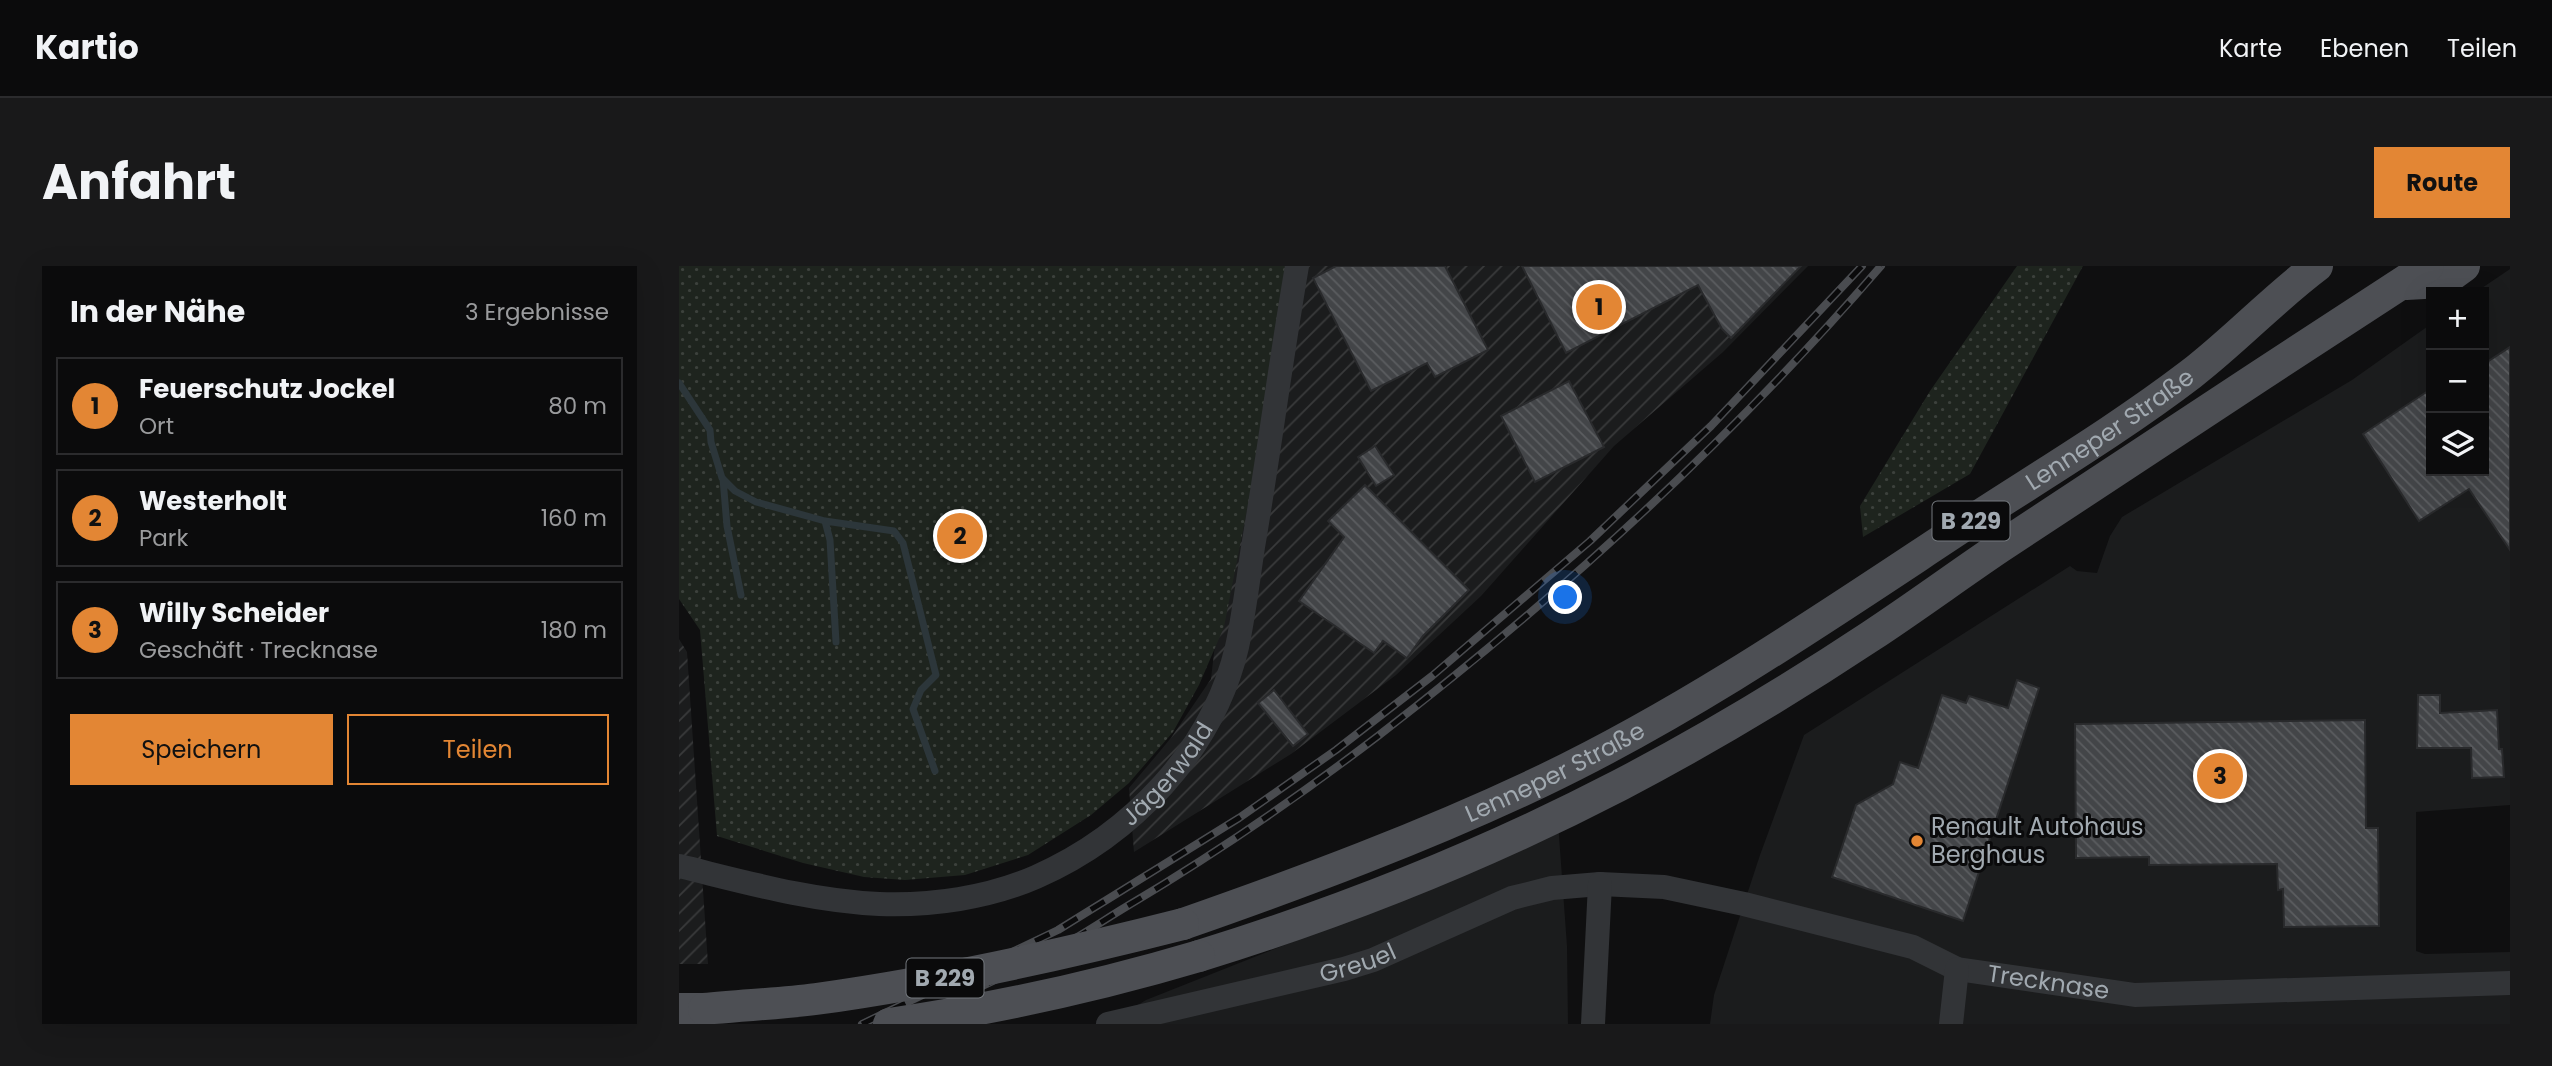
<!DOCTYPE html>
<html lang="de">
<head>
<meta charset="utf-8">
<style>
	:root { --surface:#0b0b0c; --page:#19191a; --text:#f1f3f6; --muted:#9a9b9d; --line:#2b2b2d; --accent:#e38634 }
	body { margin:0; font-family:Poppins,sans-serif; background:var(--page); color:var(--text) }
	.controls { position:absolute; right:21px; top:21px; display:grid; overflow:hidden; border-radius:0px; box-shadow:0 7px 28px #0002 }
	.controls button { width:63px; height:63px; display:grid; place-items:center; padding:0; border:0; border-bottom:2px solid var(--line); background:var(--surface); color:var(--text); font:35px sans-serif }
	.you { position:absolute; left:887px; top:332px; width:24px; height:24px; margin:-18px; border:5px solid #fff; border-radius:50%; background:#1a73e8; box-shadow:0 0 0 10px #1a73e833 }
	.badge { display:grid; place-items:center; width:46px; height:46px; border-radius:50%; background:var(--accent); color:#111; font-size:23px; font-weight:700 }
	.pin { position:absolute; translate:-50% -50%; border:4px solid #fff; box-shadow:0 2px 7px #0006 }
	.list { margin:0; padding:0; list-style:none }
	h2 { display:flex; justify-content:space-between; align-items:center; height:91px; margin:0; padding:0 28px; font-size:30px }
	h2 small { font-size:23px; font-weight:400; color:var(--muted) }
	.list li { display:grid; grid-template-columns:46px 1fr auto; gap:21px; align-items:center; box-sizing:border-box; height:98px; margin:0 14px 14px; padding:0 14px; border:2px solid var(--line); border-radius:0px }
	.list b { display:block; font-size:26px; white-space:nowrap }
	.list p { margin:0; font-size:23px; white-space:nowrap; color:var(--muted) }
	.list em { font-size:23px; font-style:normal; color:var(--muted) }
	.actions { display:flex; gap:14px; padding:21px 28px }
	.actions a { flex:1; padding:16px 0; border:2px solid var(--accent); border-radius:0px; text-align:center; font-size:24px; color:var(--accent) }
	.actions .main { background:var(--accent); color:#111 }
	.icon { flex:none; width:38px; height:38px; fill:none; stroke:currentColor; stroke-width:2; stroke-linecap:round; stroke-linejoin:round }
	.map { position:relative; flex:none; width:1831px; height:758px; overflow:hidden; border-radius:0px }
	header { display:flex; align-items:center; gap:42px; box-sizing:border-box; height:98px; padding:0 35px; background:var(--surface); border-bottom:2px solid var(--line) }
	header strong { font-size:33px }
	nav { display:flex; gap:38px; margin-inline-start:auto; font-size:24px }
	.intro { display:flex; align-items:center; justify-content:space-between; box-sizing:border-box; height:168px; padding:0 42px }
	h1 { margin:0; font-size:49px }
	.button { padding:18px 32px; border-radius:0px; background:var(--accent); color:#111; font-size:24px; font-weight:700 }
	main { display:flex; gap:42px; padding:0 42px }
	aside { flex:1; background:var(--surface); border-radius:0px; box-shadow:0 7px 28px #0002 }
	.map>svg:first-child { display:block }
	.built { fill:#1b1c1d }
	.industrial { fill:url(#industrial-furrows) }
	.park { fill:url(#park-dots) }
	.lines { fill:none; stroke-linecap:round; stroke-linejoin:round }
	.stream { stroke:#2c363a; stroke-width:7 }
	.building { fill:url(#building-back-hatch); stroke:#292a2c; stroke-width:2 }
	.minor { stroke:#323437; stroke-width:24 }
	.major { stroke:#4d4f54; stroke-width:32 }
	.rail-casing { stroke:#4a4c50; stroke-width:8 }
	.rail { stroke:#0a0a0b; stroke-width:5; stroke-dasharray:16; stroke-linecap:butt }
	.major-bridge { stroke:#4d4f54; stroke-width:32 }
	.poi-dot { fill:#e38634; stroke:#0a0a0b; stroke-width:2.5 }
	.labels { text-anchor:middle; stroke-width:6; stroke-linejoin:round; paint-order:stroke }
	.shield { fill:#0a0a0b; stroke:#74797e; stroke-width:2 }
	.shield-label { font-size:23px; font-weight:bold; fill:#a1a9b0 }
	.street-label { font-size:24px; fill:#a1a9b0; stroke:#0a0a0b }
	.poi-label { font-size:24px; fill:#a1a9b0; stroke:#0a0a0b; text-anchor:start }
</style>
</head>
<body>
<header>
<strong>Kartio</strong>
<nav><a>Karte</a><a>Ebenen</a><a>Teilen</a></nav>
</header>
<div class="intro"><h1>Anfahrt</h1><a class="button">Route</a></div>
<main>
<aside>
<h2>In der Nähe<small>3 Ergebnisse</small></h2>
<ul class="list">
<li><span class="badge">1</span><div><b>Feuerschutz Jockel</b><p>Ort</p></div><em>80 m</em></li>
<li><span class="badge">2</span><div><b>Westerholt</b><p>Park</p></div><em>160 m</em></li>
<li><span class="badge">3</span><div><b>Willy Scheider</b><p>Geschäft · Trecknase</p></div><em>180 m</em></li>
</ul>
<div class="actions"><a class="main">Speichern</a><a>Teilen</a></div>
</aside>
<div class="map">
<svg width="1831" height="758" viewBox="0 0 1831 758">
	<defs>
		<pattern id="industrial-furrows" width="10" height="10" patternUnits="userSpaceOnUse" patternTransform="scale(1.75)"><rect width="10" height="10" fill="#1b1c1d"/><path d="M-1 1l2-2M0 10L10 0M9 11l2-2" fill="none" stroke="#393a3b"/></pattern>
		<pattern id="park-dots" width="8" height="8" patternUnits="userSpaceOnUse" patternTransform="scale(1.75)"><rect width="8" height="8" fill="#1e241e"/><path d="M2 2h.1M6 6h.1" fill="none" stroke="#3c413c" stroke-width="1.8" stroke-linecap="round"/></pattern>
		<pattern id="building-back-hatch" width="6" height="6" patternUnits="userSpaceOnUse" patternTransform="scale(1.75)"><rect width="6" height="6" fill="#434548"/><path d="M-1 5l2 2M0 0l6 6M5-1l2 2" fill="none" stroke="#5b5d60"/></pattern>
	</defs>
	<rect width="100%" height="100%" fill="#0f0f10"/>
	<path class="built" d="M 1831,3 L 1831,539 L 1737,546 L 1737,685 L 1746,688 L 1831,686 L 1831,758 L 1031,758 L 1035,729 L 1081,589 L 1125,469 L 1391,300 L 1398,305 L 1418,307 L 1431,270 L 1443,251 L 1673,114 L 1752,58 L 1752,205 L 1805,205 L 1805,26 L 1797,26 Z
		M 879,556 L 888,680 L 889,758 L 427,758 L 467,734 L 764,616 Z"/>
	<path class="industrial" d="M 580,0 L 1129,0 L 1044,86 L 935,180 L 802,330 L 717,409 L 612,488 L 455,586 L 450,522 L 492,472 L 532,413 Z
		M 0,373 L 8,386 L 29,698 L 0,698 Z"/>
	<path class="park" d="M 0,0 L 610,0 L 575,208 L 545,361 L 520,419 L 494,466 L 450,517 L 412,549 L 349,589 L 286,609 L 226,614 L 185,611 L 124,597 L 38,570 L 21,364 L 0,333 Z
		M 1338,0 L 1404,0 L 1291,208 L 1184,271 L 1181,240 L 1251,125 Z"/>
	<g class="lines">
		<path class="stream" d="M 0,117 L 31,164 L 32,176 L 43,212 L 56,225 L 77,236 L 146,255 L 215,265 L 224,277 L 257,409 L 242,424 L 234,443 L 256,505
			M 44,213 L 48,260 L 62,329
			M 146,255 L 151,274 L 157,376"/>
	</g>
	<path class="building" d="M 657,0 L 766,0 L 809,84 L 756,111 L 748,97 L 692,125 L 634,12 Z
		M 843,0 L 1122,0 L 1052,72 L 1043,63 L 1019,19 L 887,87 Z
		M 1831,81 L 1831,284 L 1790,223 L 1740,255 L 1684,168 L 1752,123 L 1752,205 L 1805,205 L 1805,98 Z
		M 890,115 L 925,181 L 856,216 L 822,150 Z
		M 696,180 L 715,209 L 697,220 L 679,191 Z
		M 686,219 L 790,324 L 744,370 L 728,392 L 704,375 L 695,387 L 620,335 L 665,271 L 649,255 Z
		M 1338,414 L 1360,422 L 1284,655 L 1153,611 L 1177,539 L 1214,518 L 1221,496 L 1239,502 L 1263,429 L 1287,437 L 1290,430 L 1329,442 Z
		M 595,424 L 629,468 L 614,480 L 579,437 Z
		M 1739,429 L 1761,429 L 1761,447 L 1818,444 L 1820,483 L 1823,483 L 1825,511 L 1793,512 L 1792,482 L 1738,482 Z
		M 1686,454 L 1687,562 L 1699,562 L 1700,660 L 1605,661 L 1604,623 L 1599,624 L 1598,598 L 1470,599 L 1470,591 L 1397,592 L 1396,458 Z"/>
	<g class="lines">
		<g class="minor">
			<path id="s1" d="M 0,600 C 66,616 132,635 200,638 C 252,640 309,632 357,611 C 452,569 534,484 558,381 C 565,348 569,314 574,281 C 590,187 602,93 618,0"/>
			<path id="s2" d="M 429,758 L 665,703 L 694,694 L 833,632 L 873,622 L 921,618 L 985,621 L 1065,638 L 1234,681 L 1278,703 L 1456,729 L 1831,717"/>
			<path d="M 914,758 L 921,618"/>
			<path d="M 1272,758 L 1278,703"/>
		</g>
		<g class="major">
			<path d="M 1727,18 L 1763,16 L 1785,0"/>
			<path id="s3" d="M 504,658 C 624,616 745,571 861,516 C 1010,445 1148,350 1286,259 C 1361,210 1440,163 1512,108 C 1556,74 1594,33 1638,0"/>
			<path d="M 520,690 C 666,645 806,589 941,519 C 1027,474 1112,423 1192,370 C 1236,341 1278,310 1321,281 C 1463,187 1606,93 1749,0"/>
			<path d="M 0,743 L 25,743"/>
		</g>
		<defs>
			<path id="rail" d="M 183,758 L 379,664 L 560,552 L 657,484 L 753,410 L 911,275 L 1032,160 L 1183,0
				M 222,758 C 273,734 325,711 374,685 C 400,671 425,654 450,639 C 536,588 619,531 699,470 C 881,330 1052,174 1202,0"/>
		</defs>
		<use href="#rail" class="rail-casing"/>
		<use href="#rail" class="rail"/>
		<path class="major-bridge" d="M 25,743 C 62,739 100,738 137,733 C 261,716 382,689 504,658
			M 210,758 C 314,743 419,720 520,690"/>
	</g>
	<circle class="poi-dot" cx="1238" cy="575" r="7"/>
	<g class="labels">
		<g class="shield">
			<rect x="1253.5" y="235.5" width="77" height="39" rx="5"/>
			<rect x="227.5" y="692.5" width="77" height="39" rx="5"/>
		</g>
		<g class="shield-label">
			<text x="1292" y="263">B 229</text>
			<text x="266" y="720">B 229</text>
		</g>
		<g class="street-label">
			<text dy="8" stroke="none"><textPath href="#s3" startOffset="1055">Lenneper Straße</textPath></text>
			<text dy="8" stroke="none"><textPath href="#s3" startOffset="402">Lenneper Straße</textPath></text>
			<text dy="8" stroke="none"><textPath href="#s1" startOffset="534">Jägerwald</textPath></text>
			<text dy="8" stroke="none"><textPath href="#s2" startOffset="257">Greuel</textPath></text>
			<text dy="8" stroke="none"><textPath href="#s2" startOffset="976">Trecknase</textPath></text>
		</g>
		<g class="poi-label">
			<text x="1252" y="569">Renault Autohaus<tspan x="1252" dy="28">Berghaus</tspan></text>
		</g>
	</g>
</svg>
<div class="controls">
<button>+</button>
<button>−</button>
<button><svg class="icon" aria-label="layers" viewBox="0 0 24 24"><path d="M12 4l9 5-9 5-9-5zM3 14l9 5 9-5"/></svg></button>
</div>
<div class="you"></div>
<div class="pin badge" style="left:920px;top:41px">1</div>
<div class="pin badge" style="left:281px;top:270px">2</div>
<div class="pin badge" style="left:1541px;top:510px">3</div>
</div>
</main>
</body>
</html>
